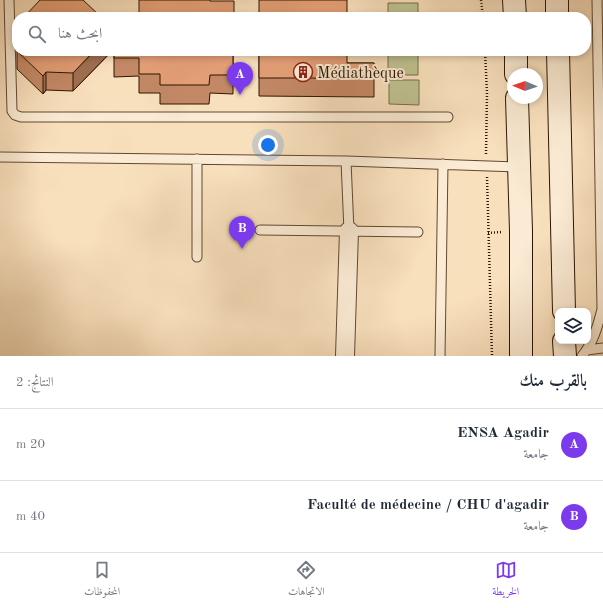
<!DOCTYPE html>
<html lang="ar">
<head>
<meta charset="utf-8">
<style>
	:root { --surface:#fff; --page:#f6f6f7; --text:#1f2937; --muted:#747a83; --line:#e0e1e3; --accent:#7c3aed }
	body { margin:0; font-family:"Old Standard TT",Amiri,serif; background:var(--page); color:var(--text); direction:rtl }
	.controls { position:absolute; right:12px; bottom:12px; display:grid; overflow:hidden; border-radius:8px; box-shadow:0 2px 6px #0003 }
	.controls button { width:36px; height:36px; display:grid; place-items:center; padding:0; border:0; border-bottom:1px solid var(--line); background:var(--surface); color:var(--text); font:20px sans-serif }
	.compass { position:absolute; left:507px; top:68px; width:36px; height:36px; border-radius:50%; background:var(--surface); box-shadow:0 2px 6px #0003; rotate:272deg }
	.you { position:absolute; left:268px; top:145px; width:14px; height:14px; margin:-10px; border:3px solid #fff; border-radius:50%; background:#1a73e8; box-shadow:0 0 0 6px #1a73e833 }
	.badge { display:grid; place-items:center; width:26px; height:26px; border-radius:50%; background:var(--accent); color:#fff; font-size:13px; font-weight:700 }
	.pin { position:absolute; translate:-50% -33px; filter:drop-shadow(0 1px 2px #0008) }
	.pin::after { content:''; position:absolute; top:21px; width:14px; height:12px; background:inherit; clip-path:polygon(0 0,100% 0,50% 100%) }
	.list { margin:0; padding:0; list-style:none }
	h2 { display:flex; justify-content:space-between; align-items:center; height:52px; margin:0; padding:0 16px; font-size:17px }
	h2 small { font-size:13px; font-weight:400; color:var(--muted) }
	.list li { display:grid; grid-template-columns:26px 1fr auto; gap:12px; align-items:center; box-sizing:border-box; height:72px; padding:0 16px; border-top:1px solid var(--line) }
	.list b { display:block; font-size:15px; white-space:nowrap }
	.list p { margin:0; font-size:13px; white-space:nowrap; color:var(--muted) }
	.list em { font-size:13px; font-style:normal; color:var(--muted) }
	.icon { flex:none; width:22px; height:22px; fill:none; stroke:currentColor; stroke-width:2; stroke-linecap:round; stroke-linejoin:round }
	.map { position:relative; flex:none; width:603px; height:356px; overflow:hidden; direction:ltr }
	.search { position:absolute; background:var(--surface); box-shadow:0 2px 6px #0003; left:12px; right:12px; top:12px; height:44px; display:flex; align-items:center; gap:10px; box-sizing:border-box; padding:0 14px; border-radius:16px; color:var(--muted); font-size:15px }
	.sheet { height:196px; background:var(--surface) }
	nav { display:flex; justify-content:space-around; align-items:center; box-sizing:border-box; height:56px; border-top:1px solid var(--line); background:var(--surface); font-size:11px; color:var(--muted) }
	nav a { display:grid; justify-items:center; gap:2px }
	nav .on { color:var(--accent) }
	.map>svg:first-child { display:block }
	.green { fill:#bfc290; stroke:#766c49 }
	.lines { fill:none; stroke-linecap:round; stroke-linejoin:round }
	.lane-casing { stroke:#614831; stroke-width:11 }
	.street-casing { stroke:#614831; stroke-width:20 }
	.secondary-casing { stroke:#2e1502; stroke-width:24 }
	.path { stroke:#2e1502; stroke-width:2.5; stroke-dasharray:1 2; stroke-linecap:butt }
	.lane { stroke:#fbebd4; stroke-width:9 }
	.street { stroke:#fbebd4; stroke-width:18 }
	.secondary { stroke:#fbebd4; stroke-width:22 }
	.wall { fill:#c38865; stroke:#2e1502 }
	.shaded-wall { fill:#9f6f52; stroke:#2e1502 }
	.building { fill:#e39e75; stroke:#2e1502 }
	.labels { text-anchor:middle; stroke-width:4; stroke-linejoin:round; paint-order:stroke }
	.poi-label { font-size:16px; fill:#2e1502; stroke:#fbebd4; text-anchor:start }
</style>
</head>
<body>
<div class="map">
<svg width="603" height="356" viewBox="0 0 603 356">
	<rect width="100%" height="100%" fill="#f9e0bd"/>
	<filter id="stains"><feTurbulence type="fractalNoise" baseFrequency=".005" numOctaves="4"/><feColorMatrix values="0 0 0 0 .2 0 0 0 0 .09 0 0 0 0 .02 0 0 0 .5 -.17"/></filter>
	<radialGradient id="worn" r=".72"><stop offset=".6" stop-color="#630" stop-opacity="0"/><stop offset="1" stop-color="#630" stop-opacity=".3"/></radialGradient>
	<path class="green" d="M 388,3 L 418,3 L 418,17 L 388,17 Z
		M 388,51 L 418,51 L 418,75 L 388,75 Z
		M 389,80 L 419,80 L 419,105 L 389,104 Z"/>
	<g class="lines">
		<defs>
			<path id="lane" d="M 9,0 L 12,111 L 15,115 L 21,117 L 448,117
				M 0,157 L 346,161 L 519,167
				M 197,159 L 197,257
				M 346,161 L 349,231
				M 260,230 L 418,232
				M 587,350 L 603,348
				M 440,356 L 443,164
				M 582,356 C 593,343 598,326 602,309 L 597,0"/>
			<path id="street" d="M 345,356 L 349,231"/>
			<path id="secondary" d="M 514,0 L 515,17
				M 557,0 L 557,17
				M 516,51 L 516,74
				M 558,51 L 564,311
				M 517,98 L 521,231 L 521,356
				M 564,341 L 565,356"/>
		</defs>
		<use href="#lane" class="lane-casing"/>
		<use href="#street" class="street-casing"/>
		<use href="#secondary" class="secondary-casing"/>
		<path class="path" d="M 481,0 L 483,17
			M 485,51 L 487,93 L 486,154
			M 487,177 L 492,356
			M 488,233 L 502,232"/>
		<use href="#lane" class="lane"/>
		<use href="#street" class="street"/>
		<use href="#secondary" class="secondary"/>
	</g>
	<path class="wall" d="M 17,51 L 112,51 L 73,91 L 46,90 L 43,94 L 17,69 Z
		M 114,51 L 233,51 L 233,94 L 210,93 L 209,104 L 160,104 L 160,93 L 139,93 L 139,76 L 114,77 Z
		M 259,51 L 347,63 L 374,63 L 374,97 L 259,96 Z"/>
	<path class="shaded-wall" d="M 94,51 L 112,51 L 73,91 L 73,73 Z
		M 46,72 L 46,90 L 43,94 L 43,76 Z"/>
	<path class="building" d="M 40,0 L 83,0 L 100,16 L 99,17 L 24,17 Z
		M 139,0 L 210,0 L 210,1 L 234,1 L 234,17 L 139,17 Z
		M 259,0 L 347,0 L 347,17 L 259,17 Z
		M 17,51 L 94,51 L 73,73 L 46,72 L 43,76 Z
		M 114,51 L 233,51 L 233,75 L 210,75 L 209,85 L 160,85 L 160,74 L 139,74 L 139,58 L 114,58 Z
		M 259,51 L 347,51 L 347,63 L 374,63 L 374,78 L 259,78 Z"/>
	<defs>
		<symbol id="building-ring" viewBox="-11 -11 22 22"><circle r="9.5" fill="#fbebd4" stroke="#8f2418" stroke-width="1.5"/><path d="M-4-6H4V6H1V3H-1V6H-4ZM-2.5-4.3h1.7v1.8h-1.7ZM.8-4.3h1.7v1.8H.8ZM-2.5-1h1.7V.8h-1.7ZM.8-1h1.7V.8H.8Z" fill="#8f2418"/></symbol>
	</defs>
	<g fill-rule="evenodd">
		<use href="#building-ring" x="292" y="61" width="22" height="22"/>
	</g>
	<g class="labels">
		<g class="poi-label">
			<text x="317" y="78">Médiathèque</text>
		</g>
	</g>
	<rect width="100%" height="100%" filter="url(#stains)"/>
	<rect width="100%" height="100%" fill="url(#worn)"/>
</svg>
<div class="controls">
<button><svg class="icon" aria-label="layers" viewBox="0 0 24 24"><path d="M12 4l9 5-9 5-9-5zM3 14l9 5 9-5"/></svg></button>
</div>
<svg class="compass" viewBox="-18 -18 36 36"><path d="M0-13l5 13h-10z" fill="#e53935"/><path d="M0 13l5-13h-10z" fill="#747a83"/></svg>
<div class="you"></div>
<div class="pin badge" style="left:240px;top:95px">A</div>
<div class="pin badge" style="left:242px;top:249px">B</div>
<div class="search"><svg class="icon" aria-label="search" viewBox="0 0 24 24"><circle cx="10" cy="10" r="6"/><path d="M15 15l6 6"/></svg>ابحث هنا</div>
</div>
<section class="sheet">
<h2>بالقرب منك<small>النتائج: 2</small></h2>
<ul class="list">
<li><span class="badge">A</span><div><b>ENSA Agadir</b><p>جامعة</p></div><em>20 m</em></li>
<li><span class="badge">B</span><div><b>Faculté de médecine / CHU d'agadir</b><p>جامعة</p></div><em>40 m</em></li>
</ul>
</section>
<nav>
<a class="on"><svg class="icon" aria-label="map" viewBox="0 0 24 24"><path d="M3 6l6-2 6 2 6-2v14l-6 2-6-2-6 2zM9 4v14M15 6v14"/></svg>الخريطة</a>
<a><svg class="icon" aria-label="directions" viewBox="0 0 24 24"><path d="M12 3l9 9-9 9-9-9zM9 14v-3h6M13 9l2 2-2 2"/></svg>الاتجاهات</a>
<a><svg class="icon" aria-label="saved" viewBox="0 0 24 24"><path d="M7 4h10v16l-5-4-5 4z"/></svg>المحفوظات</a>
</nav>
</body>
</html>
